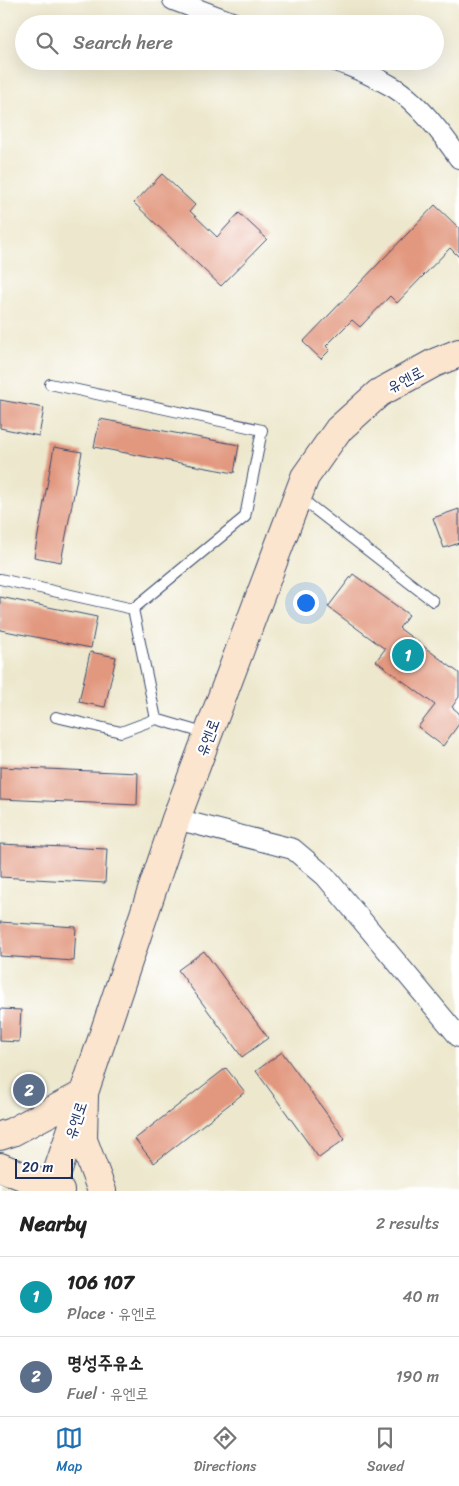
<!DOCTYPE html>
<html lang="en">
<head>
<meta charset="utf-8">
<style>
	:root { --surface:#fff; --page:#f6f6f6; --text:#222; --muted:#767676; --line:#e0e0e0; --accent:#1f6fb2 }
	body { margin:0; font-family:Sriracha,"Poor Story",sans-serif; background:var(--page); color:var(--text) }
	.scale { position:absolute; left:15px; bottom:12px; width:58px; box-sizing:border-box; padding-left:5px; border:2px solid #1b2f5e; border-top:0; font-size:14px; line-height:18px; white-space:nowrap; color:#1b2f5e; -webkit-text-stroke:4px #fff; paint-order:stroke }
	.you { position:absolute; left:305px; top:602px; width:18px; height:18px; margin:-12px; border:4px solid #fff; border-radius:50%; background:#1a73e8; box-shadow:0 0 0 8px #1a73e833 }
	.badge { display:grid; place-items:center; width:32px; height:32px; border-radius:50%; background:var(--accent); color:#fff; font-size:16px; font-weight:700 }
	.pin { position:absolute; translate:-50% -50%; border:2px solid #fff; box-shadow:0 1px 5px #0006 }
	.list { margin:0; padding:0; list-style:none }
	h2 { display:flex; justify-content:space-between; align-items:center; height:65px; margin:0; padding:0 20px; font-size:21px }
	h2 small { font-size:16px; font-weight:400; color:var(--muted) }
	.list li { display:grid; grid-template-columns:32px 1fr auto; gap:15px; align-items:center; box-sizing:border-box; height:80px; padding:0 20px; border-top:1px solid var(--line) }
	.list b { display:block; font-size:19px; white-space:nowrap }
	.list p { margin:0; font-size:16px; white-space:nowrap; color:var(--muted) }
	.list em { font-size:16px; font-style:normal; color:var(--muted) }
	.icon { flex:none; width:28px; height:28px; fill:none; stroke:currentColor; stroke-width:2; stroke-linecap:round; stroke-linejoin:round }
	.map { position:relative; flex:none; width:459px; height:1191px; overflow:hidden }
	.search { position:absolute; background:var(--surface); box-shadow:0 5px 20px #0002; left:15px; right:15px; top:15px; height:55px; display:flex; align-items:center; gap:12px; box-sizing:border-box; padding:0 18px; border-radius:28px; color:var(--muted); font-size:19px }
	.sheet { height:225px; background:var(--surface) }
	nav { display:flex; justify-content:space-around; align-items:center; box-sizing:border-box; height:70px; border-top:1px solid var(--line); background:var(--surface); font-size:14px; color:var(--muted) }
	nav a { display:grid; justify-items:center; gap:2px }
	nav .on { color:var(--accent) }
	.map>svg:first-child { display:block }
	.building { fill:#e2987f }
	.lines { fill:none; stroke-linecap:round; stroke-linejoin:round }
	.service-casing { stroke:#3a4b6f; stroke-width:12 }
	.minor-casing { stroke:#3a4b6f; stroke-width:22 }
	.secondary-casing { stroke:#3a4b6f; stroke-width:30 }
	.service { stroke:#fff; stroke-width:10 }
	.minor { stroke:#fff; stroke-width:20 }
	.secondary { stroke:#fbe5cf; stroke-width:28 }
	.labels { text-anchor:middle; stroke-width:4.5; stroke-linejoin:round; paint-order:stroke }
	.street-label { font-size:16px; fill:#1b2f5e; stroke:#fff }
</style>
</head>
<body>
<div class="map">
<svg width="459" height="1191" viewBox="0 0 459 1191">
	<rect width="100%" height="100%" fill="#fff"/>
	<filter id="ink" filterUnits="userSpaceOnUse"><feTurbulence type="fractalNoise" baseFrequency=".02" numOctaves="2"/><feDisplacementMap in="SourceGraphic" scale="10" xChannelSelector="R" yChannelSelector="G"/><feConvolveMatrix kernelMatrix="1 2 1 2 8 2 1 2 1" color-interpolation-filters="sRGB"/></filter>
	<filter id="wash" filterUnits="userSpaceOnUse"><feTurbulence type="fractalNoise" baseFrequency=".0096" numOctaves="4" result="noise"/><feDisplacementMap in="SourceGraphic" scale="20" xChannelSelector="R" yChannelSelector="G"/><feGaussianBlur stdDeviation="1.12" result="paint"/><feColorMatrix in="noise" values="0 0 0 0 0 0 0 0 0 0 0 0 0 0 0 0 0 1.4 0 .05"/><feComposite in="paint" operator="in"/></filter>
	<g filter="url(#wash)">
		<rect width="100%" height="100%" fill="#ede8cd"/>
		<g id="blocks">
			<path class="building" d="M 162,174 L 195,205 L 190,211 L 217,237 L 239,213 L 267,239 L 221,286 L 134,203 Z
				M 435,205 L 459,228 L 459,257 L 450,248 L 397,303 L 390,296 L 360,327 L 352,320 L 326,346 L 330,350 L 321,359 L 303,342 Z
				M 0,400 L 44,408 L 39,436 L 0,428 Z
				M 100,419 L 239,445 L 234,473 L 94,447 Z
				M 54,447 L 82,452 L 61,562 L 34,557 Z
				M 459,509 L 459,543 L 444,548 L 433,518 Z
				M 353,574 L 409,615 L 399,628 L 459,673 L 459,697 L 452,707 L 459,713 L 459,724 L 443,746 L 418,727 L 435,705 L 376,661 L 385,649 L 328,607 Z
				M 0,597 L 97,617 L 91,648 L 0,630 Z
				M 90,652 L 116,657 L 105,707 L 79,702 Z
				M 0,767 L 138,773 L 137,805 L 0,799 Z
				M 0,844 L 107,849 L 105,883 L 0,877 Z
				M 0,922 L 76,927 L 74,961 L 0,956 Z
				M 204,951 L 268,1038 L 242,1057 L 178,970 Z
				M 0,1009 L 21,1010 L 19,1042 L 0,1041 Z
				M 282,1052 L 345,1139 L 319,1158 L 256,1071 Z
				M 226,1068 L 245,1092 L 154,1163 L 135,1139 Z"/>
		</g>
	</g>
	<g filter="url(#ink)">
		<use href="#blocks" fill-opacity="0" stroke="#3a4b6f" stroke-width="1"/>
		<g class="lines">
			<defs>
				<path id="service" d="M 50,384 L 262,430 L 245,517 L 133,609 L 156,719 L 207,734
					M 299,497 L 433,601
					M 0,579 L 133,609
					M 56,717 L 121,732 L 156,719"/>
				<path id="minor" d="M 173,0 L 237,24
					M 336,61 C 356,68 376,77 393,87 C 417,101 444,136 459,158
					M 176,819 L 293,849 L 325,876 L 459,1037"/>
				<path id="secondary" d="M 0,1136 L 12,1132 L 84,1094 L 83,1140 L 102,1191
					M 0,1167 L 60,1191
					M 51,1191 L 176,819 L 305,477 L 338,430 L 379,393 L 434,363 L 459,353"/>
			</defs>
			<use href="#service" class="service-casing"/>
			<use href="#minor" class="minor-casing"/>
			<use href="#secondary" class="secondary-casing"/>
			<use href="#service" class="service"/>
			<use href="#minor" class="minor"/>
			<use href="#secondary" class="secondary"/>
		</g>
	</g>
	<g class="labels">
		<g class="street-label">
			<text transform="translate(405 379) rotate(-28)" y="6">유엔로</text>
			<text transform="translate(207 737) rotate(-69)" y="6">유엔로</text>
			<text transform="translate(75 1120) rotate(-71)" y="6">유엔로</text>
		</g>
	</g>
</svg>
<div class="scale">20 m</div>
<div class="you"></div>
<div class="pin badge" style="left:408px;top:655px;background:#0f9aa8">1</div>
<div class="pin badge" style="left:29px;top:1090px;background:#5c6f8a">2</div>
<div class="search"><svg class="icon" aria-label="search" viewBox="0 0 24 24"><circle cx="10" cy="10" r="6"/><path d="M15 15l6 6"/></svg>Search here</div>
</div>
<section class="sheet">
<h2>Nearby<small>2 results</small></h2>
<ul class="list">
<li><span class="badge" style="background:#0f9aa8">1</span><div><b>106 107</b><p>Place · 유엔로</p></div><em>40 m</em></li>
<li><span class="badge" style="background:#5c6f8a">2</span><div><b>명성주유소</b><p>Fuel · 유엔로</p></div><em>190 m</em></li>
</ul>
</section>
<nav>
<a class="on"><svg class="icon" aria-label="map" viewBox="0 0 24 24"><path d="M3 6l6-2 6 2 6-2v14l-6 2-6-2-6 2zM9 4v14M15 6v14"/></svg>Map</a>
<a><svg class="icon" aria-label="directions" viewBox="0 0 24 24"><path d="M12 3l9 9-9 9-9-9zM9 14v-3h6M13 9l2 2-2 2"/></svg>Directions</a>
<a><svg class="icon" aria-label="saved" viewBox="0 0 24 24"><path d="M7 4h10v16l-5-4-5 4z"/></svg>Saved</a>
</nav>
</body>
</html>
